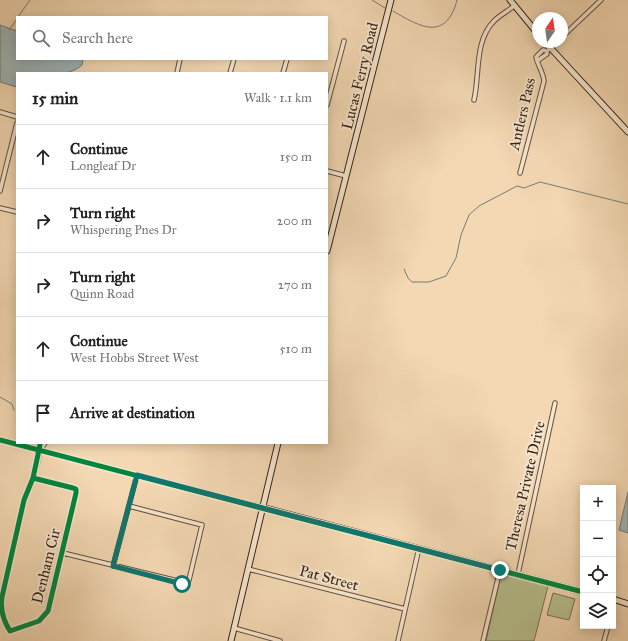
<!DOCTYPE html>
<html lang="en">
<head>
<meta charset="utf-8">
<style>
	:root { --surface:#fff; --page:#f6f6f6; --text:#222; --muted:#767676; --line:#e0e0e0 }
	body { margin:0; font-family:"IM FELL Great Primer",serif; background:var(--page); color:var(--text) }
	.controls { position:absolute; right:12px; bottom:12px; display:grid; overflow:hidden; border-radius:0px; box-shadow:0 2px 10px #0003 }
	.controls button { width:36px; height:36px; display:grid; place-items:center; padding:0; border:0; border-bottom:1px solid var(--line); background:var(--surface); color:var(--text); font:20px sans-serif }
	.compass { position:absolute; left:532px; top:12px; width:36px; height:36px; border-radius:50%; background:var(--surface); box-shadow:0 2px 10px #0003; rotate:13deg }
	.stop { position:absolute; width:12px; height:12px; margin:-9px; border:3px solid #0f766e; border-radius:50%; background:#fff }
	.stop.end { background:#0f766e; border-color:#fff; box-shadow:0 1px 4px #0008 }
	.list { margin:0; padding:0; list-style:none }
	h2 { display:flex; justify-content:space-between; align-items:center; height:52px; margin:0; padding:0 16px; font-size:17px }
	h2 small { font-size:13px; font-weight:400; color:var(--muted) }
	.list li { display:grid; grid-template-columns:26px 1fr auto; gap:12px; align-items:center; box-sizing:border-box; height:64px; padding:0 16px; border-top:1px solid var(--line) }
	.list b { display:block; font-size:15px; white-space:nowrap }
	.list p { margin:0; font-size:13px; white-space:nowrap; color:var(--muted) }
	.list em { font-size:13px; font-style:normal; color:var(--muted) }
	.icon { flex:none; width:22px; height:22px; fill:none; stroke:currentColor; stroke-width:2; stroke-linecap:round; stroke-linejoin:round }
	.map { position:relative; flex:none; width:628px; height:641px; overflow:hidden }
	.search { position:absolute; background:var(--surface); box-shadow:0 2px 10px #0003; left:16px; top:16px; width:312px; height:44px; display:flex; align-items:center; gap:10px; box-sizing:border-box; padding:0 14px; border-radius:0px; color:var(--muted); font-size:15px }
	.panel { position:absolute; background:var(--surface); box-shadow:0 2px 10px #0003; left:16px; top:72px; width:312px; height:372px; border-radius:0px }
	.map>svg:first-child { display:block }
	.green { fill:#b8bf8e; stroke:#767254 }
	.water { fill:#a0b7b8; stroke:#757d78 }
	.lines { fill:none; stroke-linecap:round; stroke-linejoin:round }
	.stream { stroke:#757d78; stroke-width:1 }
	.street-casing { stroke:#645240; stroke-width:5.5 }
	.secondary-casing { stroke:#352519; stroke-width:7 }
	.street { stroke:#f7e6ce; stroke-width:3.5 }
	.secondary { stroke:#f7e6ce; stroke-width:5 }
	.cycleway-casing { stroke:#f7e6ce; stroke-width:8 }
	.cycleway { stroke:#00873e; stroke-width:5 }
	.route { stroke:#0f766e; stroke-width:5 }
	.labels { text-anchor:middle; stroke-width:4; stroke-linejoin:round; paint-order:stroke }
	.street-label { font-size:15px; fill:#352519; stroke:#f7e6ce }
</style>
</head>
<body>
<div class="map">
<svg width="628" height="641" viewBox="0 0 628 641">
	<rect width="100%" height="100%" fill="#f3d8b3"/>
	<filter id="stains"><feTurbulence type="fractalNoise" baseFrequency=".005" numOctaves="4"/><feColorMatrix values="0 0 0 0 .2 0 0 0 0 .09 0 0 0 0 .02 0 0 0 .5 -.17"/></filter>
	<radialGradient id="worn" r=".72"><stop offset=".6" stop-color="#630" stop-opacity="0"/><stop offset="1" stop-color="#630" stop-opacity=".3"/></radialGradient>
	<path class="green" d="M 501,574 L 548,586 L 534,641 L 486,641 Z
		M 553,593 L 575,599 L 569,620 L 547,615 Z"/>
	<path class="water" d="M 0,25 L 17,31 L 17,59 L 83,59 L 82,65 C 67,79 37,73 17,73 L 17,87 L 0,82 Z
		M 628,492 L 628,533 L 619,530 Z"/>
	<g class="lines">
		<path class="stream" d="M 372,0 L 385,8
			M 393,11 C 420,27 446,42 457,0
			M 18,17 L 30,0
			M 9,30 L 17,19
			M 404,269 L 408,278 L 412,282 L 429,282 L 446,276 L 456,258 L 461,235 L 469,215 L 479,206 L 517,186 L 524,188 L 540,182 L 628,204
			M 0,397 L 12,404 L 14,410"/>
		<defs>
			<path id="street" d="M 562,37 L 601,0
				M 537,61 L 547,54 L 547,51 L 556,42
				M 177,73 L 180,59
				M 230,73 L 234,59
				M 283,73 L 287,59
				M 474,100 C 480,75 474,41 494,21 C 500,15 508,11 514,6
				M 327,105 L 344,41
				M 0,112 L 17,117
				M 327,171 L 346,176
				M 520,173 L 544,81 C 543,72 538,66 536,57 L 543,50 L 547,51
				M 0,191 L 17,123
				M 0,208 L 17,212
				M 0,440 L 261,507
				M 41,449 L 45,443
				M 33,478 L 73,488 L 76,489 L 76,493 L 48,611 L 39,621 L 10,631 C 3,620 0,610 2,597 C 9,565 16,533 24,502 C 29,482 41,464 40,443
				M 63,553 L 186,583 L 189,580 L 202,525 L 129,506
				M 113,566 L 137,475
				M 248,569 L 405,609
				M 518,574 L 555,403
				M 234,628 L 280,641
				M 398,641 L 419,548
				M 483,641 L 500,570
				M 604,641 L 608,626"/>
			<path id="secondary" d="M 510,0 L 538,34
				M 545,42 L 628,132
				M 327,251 L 391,0
				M 261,507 L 583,592
				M 613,599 L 628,604
				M 231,641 L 278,443"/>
		</defs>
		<use href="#street" class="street-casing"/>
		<use href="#secondary" class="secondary-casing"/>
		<use href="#street" class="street"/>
		<use href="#secondary" class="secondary"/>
		<defs>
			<path id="cycleway" d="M 0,440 L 583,592
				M 33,478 L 73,488 L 76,489 L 76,493 L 48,611 L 39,621 L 10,631 C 3,620 0,610 2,597 L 24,500 L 33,478 L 40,445"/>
		</defs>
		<use href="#cycleway" class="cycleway-casing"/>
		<use href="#cycleway" class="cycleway"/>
	</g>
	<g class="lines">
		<path class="route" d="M 182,584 L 113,566 L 137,475 L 500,570"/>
	</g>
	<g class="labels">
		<g class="street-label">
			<text transform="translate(360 76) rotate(-76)" y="5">Lucas Ferry Road</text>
			<text transform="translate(522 114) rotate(-77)" y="5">Antlers Pass</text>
			<text transform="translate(525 486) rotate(-77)" y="5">Theresa Private Drive</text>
			<text transform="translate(46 566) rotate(-76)" y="5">Denham Cir</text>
			<text transform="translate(329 578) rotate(15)" y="5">Pat Street</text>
		</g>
	</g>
	<rect width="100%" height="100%" filter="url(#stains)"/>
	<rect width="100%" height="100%" fill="url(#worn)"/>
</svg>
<div class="controls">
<button>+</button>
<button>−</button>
<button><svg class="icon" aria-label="locate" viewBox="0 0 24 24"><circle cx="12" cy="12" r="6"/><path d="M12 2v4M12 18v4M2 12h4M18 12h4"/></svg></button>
<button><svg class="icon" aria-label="layers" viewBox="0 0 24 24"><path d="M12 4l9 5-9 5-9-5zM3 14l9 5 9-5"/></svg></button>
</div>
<svg class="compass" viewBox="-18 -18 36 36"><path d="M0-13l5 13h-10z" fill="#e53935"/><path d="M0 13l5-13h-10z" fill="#767676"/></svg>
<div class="stop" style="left:182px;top:584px"></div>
<div class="stop end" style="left:500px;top:570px"></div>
<div class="search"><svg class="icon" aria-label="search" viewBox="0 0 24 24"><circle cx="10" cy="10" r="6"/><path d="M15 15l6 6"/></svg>Search here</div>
<section class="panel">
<h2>15 min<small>Walk · 1.1 km</small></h2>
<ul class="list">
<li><svg class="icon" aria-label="ahead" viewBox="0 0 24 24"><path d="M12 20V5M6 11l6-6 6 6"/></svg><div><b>Continue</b><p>Longleaf Dr</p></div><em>150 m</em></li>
<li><svg class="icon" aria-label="right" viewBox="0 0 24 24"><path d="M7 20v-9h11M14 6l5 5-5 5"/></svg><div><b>Turn right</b><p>Whispering Pnes Dr</p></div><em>200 m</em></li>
<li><svg class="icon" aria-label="right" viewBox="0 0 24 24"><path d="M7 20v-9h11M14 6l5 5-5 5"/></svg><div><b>Turn right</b><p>Quinn Road</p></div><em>270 m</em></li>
<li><svg class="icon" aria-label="ahead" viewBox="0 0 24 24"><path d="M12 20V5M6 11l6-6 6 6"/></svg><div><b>Continue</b><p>West Hobbs Street West</p></div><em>510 m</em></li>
<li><svg class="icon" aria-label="arrive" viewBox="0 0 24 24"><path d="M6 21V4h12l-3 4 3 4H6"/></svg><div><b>Arrive at destination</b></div></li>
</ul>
</section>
</div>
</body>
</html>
